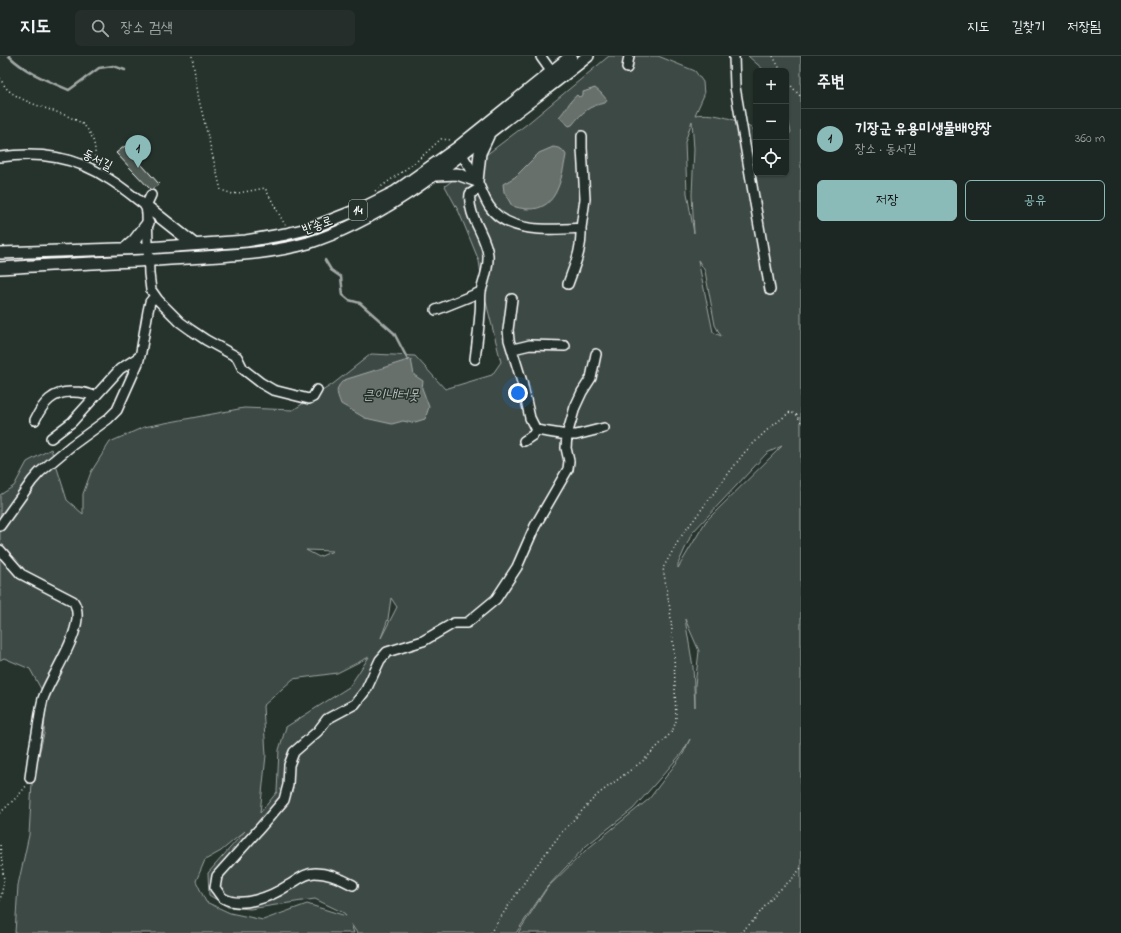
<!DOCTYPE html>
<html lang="ko">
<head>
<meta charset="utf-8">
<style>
	:root { --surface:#1c2622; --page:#252e2a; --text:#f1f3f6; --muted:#a0a5a5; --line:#3a4340; --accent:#8bbbb9 }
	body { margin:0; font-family:"Indie Flower","Poor Story",sans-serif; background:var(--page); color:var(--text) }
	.controls { position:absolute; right:12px; top:12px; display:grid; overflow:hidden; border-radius:6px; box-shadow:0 1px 3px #0004 }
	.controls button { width:36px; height:36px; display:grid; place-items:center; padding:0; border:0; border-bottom:1px solid var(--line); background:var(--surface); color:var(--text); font:20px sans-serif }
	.you { position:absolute; left:518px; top:337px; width:14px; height:14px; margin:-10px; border:3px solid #fff; border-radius:50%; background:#1a73e8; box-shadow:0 0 0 6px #1a73e833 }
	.badge { display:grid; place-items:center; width:26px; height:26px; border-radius:50%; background:var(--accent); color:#111; font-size:13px; font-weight:700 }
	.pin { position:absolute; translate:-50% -33px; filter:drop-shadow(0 1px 2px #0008) }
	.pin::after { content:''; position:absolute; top:21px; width:14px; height:12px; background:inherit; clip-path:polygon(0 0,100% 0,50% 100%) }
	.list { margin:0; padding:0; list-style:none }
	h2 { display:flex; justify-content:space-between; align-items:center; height:52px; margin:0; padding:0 16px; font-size:17px }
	h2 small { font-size:13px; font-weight:400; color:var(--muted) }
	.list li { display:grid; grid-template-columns:26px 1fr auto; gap:12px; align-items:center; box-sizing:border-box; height:60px; padding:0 16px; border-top:1px solid var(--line) }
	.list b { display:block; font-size:15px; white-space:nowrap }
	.list p { margin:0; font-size:13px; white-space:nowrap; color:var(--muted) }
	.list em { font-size:13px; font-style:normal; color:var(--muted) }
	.actions { display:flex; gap:8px; padding:12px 16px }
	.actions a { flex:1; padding:9px 0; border:1px solid var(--accent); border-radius:6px; text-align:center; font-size:14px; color:var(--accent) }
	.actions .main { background:var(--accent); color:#111 }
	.icon { flex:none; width:22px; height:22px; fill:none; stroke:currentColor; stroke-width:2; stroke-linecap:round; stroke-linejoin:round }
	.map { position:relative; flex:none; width:801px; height:877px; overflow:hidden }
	header { display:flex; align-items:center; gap:24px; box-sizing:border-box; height:56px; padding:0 20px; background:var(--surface); border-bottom:1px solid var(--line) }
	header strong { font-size:19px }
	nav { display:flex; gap:22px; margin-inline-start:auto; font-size:14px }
	.search { width:280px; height:36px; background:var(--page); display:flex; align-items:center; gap:10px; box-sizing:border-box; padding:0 14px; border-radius:6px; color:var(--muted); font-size:15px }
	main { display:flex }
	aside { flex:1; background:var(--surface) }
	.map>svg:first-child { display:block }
	.green { fill:#3e4944; stroke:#9ea4a2; fill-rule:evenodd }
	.water { fill:#67706c; stroke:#a4a9a7 }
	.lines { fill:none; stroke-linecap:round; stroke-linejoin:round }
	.stream { stroke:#a4a9a7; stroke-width:2.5 }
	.building { fill:#515c57; stroke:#fff }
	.minor-casing { stroke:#fff; stroke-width:12 }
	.major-casing { stroke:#fff; stroke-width:14 }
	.path { stroke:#fff; stroke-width:1.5; stroke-dasharray:1 3; stroke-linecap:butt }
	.minor { stroke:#26332d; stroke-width:9 }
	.major { stroke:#26332d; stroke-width:11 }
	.labels { text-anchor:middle; stroke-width:3; stroke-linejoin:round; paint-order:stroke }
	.shield { fill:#26332d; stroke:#bec2c0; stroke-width:1 }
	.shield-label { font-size:12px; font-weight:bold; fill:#fff }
	.street-label { font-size:13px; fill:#fff; stroke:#26332d }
	.water-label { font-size:14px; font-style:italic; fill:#b3b8b6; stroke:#26332d }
</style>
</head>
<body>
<header>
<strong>지도</strong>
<div class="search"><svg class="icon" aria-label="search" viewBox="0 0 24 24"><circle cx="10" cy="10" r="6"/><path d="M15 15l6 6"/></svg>장소 검색</div>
<nav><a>지도</a><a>길찾기</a><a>저장됨</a></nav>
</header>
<main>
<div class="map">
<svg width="801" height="877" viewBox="0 0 801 877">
	<rect width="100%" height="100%" fill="#26332d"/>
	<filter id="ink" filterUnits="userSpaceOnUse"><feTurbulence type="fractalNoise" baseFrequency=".025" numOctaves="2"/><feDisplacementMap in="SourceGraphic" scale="8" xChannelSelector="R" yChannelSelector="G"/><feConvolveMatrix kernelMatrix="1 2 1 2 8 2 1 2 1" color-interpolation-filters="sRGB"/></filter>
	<g filter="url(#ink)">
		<path class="green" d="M 609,0 L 658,0 L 695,15 L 703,26 L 704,39 L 695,59 C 715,56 739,64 756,75 L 756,117 L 786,117 L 786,82 L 791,76 L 786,54 L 786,15 L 765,15 L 748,0 L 801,0 L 801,877 L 518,877 L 547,832 L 586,794 L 649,743 L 683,698 L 690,683 L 682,697 L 633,753 L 586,790 L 547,831 L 516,877 L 357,877 L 351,868 L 354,877 L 15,877 L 18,829 L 29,779 L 32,727 L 44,678 L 46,642 L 30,613 L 4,602 L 0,604 L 0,439 L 14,430 L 27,406 L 51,393 L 67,444 L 83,458 L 83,438 L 91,416 L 110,386 L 144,371 L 244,352 L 293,354 L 333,328 L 371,298 L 415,300 L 445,333 L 492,319 L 501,306 L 484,238 L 479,205 L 459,156 L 445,130 L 527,68 ZM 692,65 L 694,93 L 692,139 L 694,177 L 687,137 L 685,86 ZM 698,204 L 705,215 L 715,269 L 721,280 L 713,276 ZM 782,390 L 706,465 L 678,512 L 678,508 L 692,477 L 767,397 ZM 306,494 L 333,495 L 319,501 ZM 391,542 L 397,551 L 381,582 L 388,563 ZM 685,563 L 699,595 L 695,629 L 695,651 L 693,611 ZM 369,601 L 349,631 L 286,671 L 279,694 L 277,736 L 260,757 L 266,699 L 263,650 L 293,623 L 337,617 ZM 245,775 L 208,817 L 209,839 L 228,851 L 250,853 L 315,843 L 344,857 L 346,860 L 307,848 L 263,864 L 230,857 L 206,846 L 196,825 L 205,804 L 221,795 Z"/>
		<path class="water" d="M 595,32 L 601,37 L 607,44 L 605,47 C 588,50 583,56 572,69 L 569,70 L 559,61 C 565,55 571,43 577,39 L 579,41 L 583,39 L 583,36 Z
			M 553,91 C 560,92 563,93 566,99 C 560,132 554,163 512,150 L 504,136 L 503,128 L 515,121 L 539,97 Z
			M 411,303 L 414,319 L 423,325 L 422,332 L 429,351 L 425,363 L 412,367 L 403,365 L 392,368 L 365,362 L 341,348 C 337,337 334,333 344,324 Z"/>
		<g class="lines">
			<path class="stream" d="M 9,0 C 25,16 48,25 69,34 L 99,12 L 113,10 L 125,14
				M 325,204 L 331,214 L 341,221 L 343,239 L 349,244 L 360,247 L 394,277 L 408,304"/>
		</g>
		<path class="building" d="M 125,90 L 159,128 L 151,134 L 116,97 Z"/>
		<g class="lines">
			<defs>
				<path id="minor" d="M 734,0 L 735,31 L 770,234
					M 541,1 L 551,15
					M 627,12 L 629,0
					M 458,93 C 465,103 472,114 477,125 C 481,133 484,142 489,150 C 507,178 553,174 581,172 C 582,194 575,208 568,228
					M 0,101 C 39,96 75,100 109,123 C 122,131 134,141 146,150 L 147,158 L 149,218 L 151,234 L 158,244 L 180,266 L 191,274 L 206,284 L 237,301 L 243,313 L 261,327 L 273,334 L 309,343 L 313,341 L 317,334
					M 146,150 L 151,139
					M 581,172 L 585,143 L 582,92 L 582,80
					M 512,243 L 508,274 L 509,284 L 522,326 L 530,362 L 536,374 L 567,379 L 576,379 L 604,372
					M 436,254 L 481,236
					M 513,293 L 530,289 L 565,290
					M 475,303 C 477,288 479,272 480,257 C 481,250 480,242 481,235 C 484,224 489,212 488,199 C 486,178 467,161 470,138 L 480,132
					M 35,364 C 43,347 53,335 73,336 C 81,336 87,337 94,340
					M 51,382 L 72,366 L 120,313 L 139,301
					M 524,385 L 533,379 L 536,374
					M 0,470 L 32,425 L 40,416 L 71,390 L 108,363 L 117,354 L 138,307 L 141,296 L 148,255 L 150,246 L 155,240
					M 0,494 L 21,518 L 73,545 C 90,568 50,620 43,643 C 40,654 39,666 37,677 C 34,692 32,706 30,722
					M 353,829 C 342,823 328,817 315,817 C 304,817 297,825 287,830 C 272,840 241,853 223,842 C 220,840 218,835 215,832 L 217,820 L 260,772 L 284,744 L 288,729 L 289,709 L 294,696 L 318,675 L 327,663 L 355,648 L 366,634 L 380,604 L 387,596 L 423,585 L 454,567 L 467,567 L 496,543 L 517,511 L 535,470 L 568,413 L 569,405 L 566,392 L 567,379 L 575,351 L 582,336 L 591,322 L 596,298"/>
				<path id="major" d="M 436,119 L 457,118 L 477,125 L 480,97 L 488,80
					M 146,150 L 194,188
					M 126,192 L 134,185 L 148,167
					M 0,197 L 148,192 L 246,185 L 286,178 L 311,172 L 367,150 L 395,136 L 457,92 L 571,0
					M 0,212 C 63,208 126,206 188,202 C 229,199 269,198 308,187 C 375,166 436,119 490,76 C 523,50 556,26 588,0"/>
			</defs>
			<use href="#minor" class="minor-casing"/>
			<use href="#major" class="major-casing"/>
			<path class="path" d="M 192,0 L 199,44 L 221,134 L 233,138 L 265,132 L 285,169
				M 773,0 L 781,15
				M 0,22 C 2,26 5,31 8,34 C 28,50 54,53 76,64 C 91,71 98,90 94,106
				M 786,24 L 801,41
				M 375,135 L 417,105 L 441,83 L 451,84
				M 0,757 L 18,740 L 27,729
				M 0,789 L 4,825 L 0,845
				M 490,877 L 530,818 L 562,776 L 597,739 L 644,704 L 672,676 L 676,665 L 674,597 L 670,553 L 663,512 L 680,482 L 744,397 L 766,375 L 790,356 L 797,359 L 801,366
				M 740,877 L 753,865 L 774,839 L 792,823 L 801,812"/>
			<use href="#minor" class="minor"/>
			<use href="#major" class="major"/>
		</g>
	</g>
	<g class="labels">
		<rect class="shield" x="349" y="144" width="18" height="20" rx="3"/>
		<g class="shield-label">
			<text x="358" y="158">14</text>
		</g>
		<g class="street-label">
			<text transform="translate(98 103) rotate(27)" y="5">동서길</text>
			<text transform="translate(317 168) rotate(-19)" y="5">반송로</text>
		</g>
		<g class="water-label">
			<text x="391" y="343">큰이내터못</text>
		</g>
	</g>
</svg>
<div class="controls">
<button>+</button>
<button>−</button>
<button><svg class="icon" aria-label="locate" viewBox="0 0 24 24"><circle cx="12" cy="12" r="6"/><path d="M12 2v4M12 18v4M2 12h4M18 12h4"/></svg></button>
</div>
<div class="you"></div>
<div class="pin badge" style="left:138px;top:112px">1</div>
</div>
<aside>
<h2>주변<small></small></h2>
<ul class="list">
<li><span class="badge">1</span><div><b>기장군 유용미생물배양장</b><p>장소 · 동서길</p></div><em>360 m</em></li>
</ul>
<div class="actions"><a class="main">저장</a><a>공유</a></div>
</aside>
</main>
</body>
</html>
